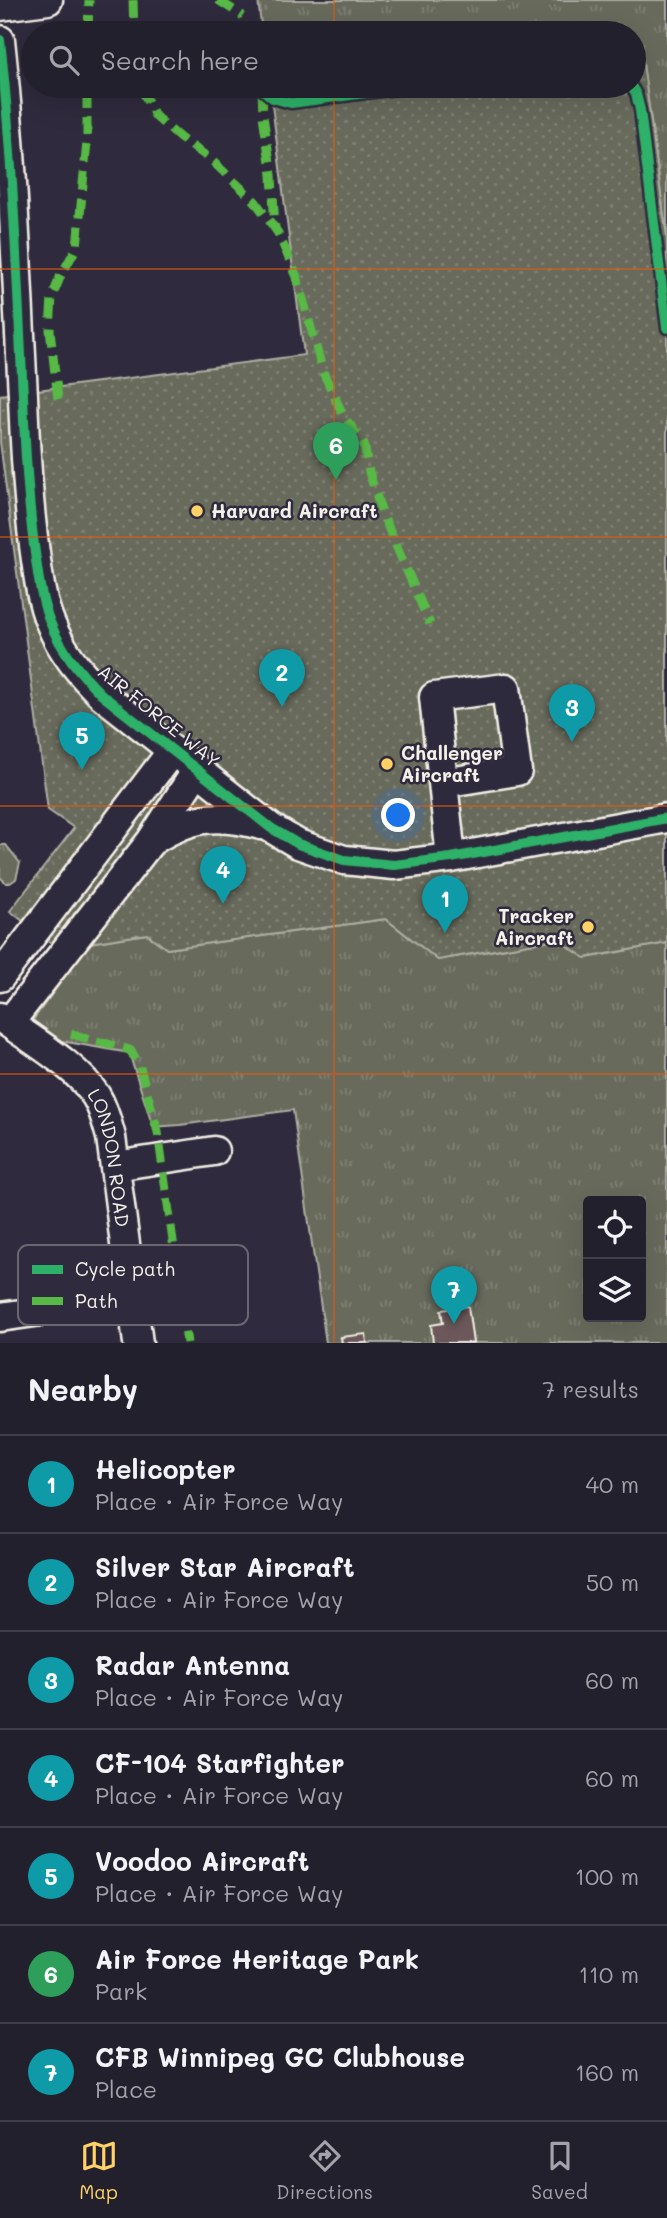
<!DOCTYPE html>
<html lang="en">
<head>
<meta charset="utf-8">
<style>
	:root { --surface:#23202e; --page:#2f2d3a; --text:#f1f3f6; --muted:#a3a3aa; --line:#403e4a; --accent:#ffd166 }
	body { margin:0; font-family:Mali,sans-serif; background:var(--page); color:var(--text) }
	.controls { position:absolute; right:21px; bottom:21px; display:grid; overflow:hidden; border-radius:7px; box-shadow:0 7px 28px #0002 }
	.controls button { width:63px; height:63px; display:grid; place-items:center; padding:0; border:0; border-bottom:2px solid var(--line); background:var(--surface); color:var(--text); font:35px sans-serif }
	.you { position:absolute; left:399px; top:816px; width:24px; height:24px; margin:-18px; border:5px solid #fff; border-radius:50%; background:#1a73e8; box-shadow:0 0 0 10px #1a73e833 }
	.badge { display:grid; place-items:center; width:46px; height:46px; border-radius:50%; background:var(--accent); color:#fff; font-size:23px; font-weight:700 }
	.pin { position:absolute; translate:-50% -58px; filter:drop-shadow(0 2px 4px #0008) }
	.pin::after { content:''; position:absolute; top:37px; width:24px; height:21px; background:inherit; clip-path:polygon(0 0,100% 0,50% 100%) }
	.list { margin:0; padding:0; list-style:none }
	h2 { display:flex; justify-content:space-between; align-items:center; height:91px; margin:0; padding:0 28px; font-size:30px }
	h2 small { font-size:23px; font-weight:400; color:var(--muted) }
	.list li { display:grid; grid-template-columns:46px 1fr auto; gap:21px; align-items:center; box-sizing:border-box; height:98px; padding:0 28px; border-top:2px solid var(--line) }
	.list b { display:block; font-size:26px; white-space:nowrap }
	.list p { margin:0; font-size:23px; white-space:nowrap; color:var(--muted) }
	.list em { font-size:23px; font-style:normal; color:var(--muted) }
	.icon { flex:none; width:38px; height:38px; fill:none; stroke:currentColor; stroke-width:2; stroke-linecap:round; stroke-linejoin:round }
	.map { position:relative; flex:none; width:667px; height:1343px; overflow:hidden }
	.search { position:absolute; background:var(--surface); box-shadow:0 7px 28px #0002; left:21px; right:21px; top:21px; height:77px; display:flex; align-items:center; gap:18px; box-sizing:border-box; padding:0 24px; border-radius:38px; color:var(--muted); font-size:26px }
	.sheet { height:777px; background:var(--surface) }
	nav { display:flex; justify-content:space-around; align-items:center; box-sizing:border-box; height:98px; border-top:2px solid var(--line); background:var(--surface); font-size:19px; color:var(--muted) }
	nav a { display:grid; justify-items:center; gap:4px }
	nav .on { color:var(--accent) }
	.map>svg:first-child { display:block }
	.grass { fill:url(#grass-tufts); stroke:#aeaea2; stroke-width:2; fill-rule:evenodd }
	.park { fill:url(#park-dots); stroke:#aeaea2; stroke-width:2 }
	.building { fill:#6c595a; stroke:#f4f1e8; stroke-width:2 }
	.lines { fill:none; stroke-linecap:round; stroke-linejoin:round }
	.minor-casing { stroke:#f4f1e8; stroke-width:33 }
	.minor { stroke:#2f2a3d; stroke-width:28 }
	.quiet { stroke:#58b947; stroke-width:9; stroke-dasharray:18 9; stroke-linecap:butt }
	.cycleway-casing { stroke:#2f2a3d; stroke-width:15 }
	.cycleway { stroke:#2db169; stroke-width:10 }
	.grid { fill:none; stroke:#e8590c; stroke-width:2; stroke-opacity:0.55 }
	.poi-dot { fill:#ffd166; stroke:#2f2a3d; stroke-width:2.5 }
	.labels { text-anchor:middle; stroke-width:5; stroke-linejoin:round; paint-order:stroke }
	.poi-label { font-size:19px; font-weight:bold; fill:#f4f1e8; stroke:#2f2a3d; text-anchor:start }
	.street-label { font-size:19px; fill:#f4f1e8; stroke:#2f2a3d }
	.key { fill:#2f2a3d; stroke:#6a6670; stroke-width:2 }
	.key-label { font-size:19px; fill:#f4f1e8 }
</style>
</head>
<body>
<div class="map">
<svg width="667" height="1343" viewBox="0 0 667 1343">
	<defs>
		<pattern id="grass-tufts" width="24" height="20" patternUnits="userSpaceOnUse" patternTransform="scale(1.75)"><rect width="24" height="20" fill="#686b5c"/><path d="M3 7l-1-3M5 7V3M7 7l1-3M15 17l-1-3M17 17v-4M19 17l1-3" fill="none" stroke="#7e8173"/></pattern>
		<pattern id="park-dots" width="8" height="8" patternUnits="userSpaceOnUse" patternTransform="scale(1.75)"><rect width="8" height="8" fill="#686b5c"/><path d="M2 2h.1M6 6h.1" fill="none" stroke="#7e8173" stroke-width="1.8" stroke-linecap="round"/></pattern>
	</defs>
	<rect width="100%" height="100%" fill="#2f2a3d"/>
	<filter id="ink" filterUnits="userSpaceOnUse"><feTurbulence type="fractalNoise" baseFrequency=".0143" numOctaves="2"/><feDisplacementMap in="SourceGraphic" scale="14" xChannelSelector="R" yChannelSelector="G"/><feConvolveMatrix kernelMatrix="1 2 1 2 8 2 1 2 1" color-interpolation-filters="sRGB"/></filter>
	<g filter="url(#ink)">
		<path class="grass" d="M 258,0 L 667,0 L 667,238 L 641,50 L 634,50 L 634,33 L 262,33 Z
			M 269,86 L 359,86 L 271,97 Z
			M 0,845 L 6,845 L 20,863 L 16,879 L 10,883 L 6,883 L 0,877 Z
			M 386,919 L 438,960 L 557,939 L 586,958 L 667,943 L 667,1343 L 326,1343 L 293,1110 L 180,1125 L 153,1127 L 129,1053 L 61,1041 L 33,1020 L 89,943 L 147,934 L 167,949 ZM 588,1201 L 641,1201 L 641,1317 L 588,1317 Z"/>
		<path class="park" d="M 641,49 L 667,238 L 667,943 L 585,958 L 557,939 L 438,960 L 386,919 L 167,949 L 147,934 L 89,943 L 76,962 L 10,911 L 74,828 L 48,810 L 0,442 L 0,395 L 304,355 L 271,97 L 359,86 L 634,86 L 634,50 Z"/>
		<path class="building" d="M 468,1306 L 473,1343 L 433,1343 L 431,1325 L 443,1323 L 441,1310 Z
			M 366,1334 L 367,1343 L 342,1343 L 341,1337 Z"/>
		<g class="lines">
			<defs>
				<g id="minor">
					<path d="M 0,6 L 48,0"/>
					<path d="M 0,40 C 13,159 17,277 23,396 C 25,451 28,505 36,560 C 39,581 42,603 50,622 C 61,651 81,674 102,695 L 271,828 L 298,844 L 344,860 L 394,865 L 451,858 L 667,818"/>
					<path d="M 443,783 L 517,771 L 506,688 L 434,697 L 451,858"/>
					<path d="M 153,840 C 192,816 217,813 261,825"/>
					<path d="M 0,977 L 172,751"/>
					<path id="s1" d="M 0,1017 C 31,1040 75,1064 96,1096 C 104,1109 107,1123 111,1137 L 138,1343"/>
					<path d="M 9,1023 L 151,841 L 197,770"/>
					<path d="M 115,1166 L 214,1151"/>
					<path d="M 0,1317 L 132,1298"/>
				</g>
			</defs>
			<use href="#minor" class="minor-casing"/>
			<use href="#minor" class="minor"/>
			<path class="quiet" d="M 133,0 L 134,33
				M 218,0 L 243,16
				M 88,33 L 89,0
				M 140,86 L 155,116 L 180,138 L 209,158 L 255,201 L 278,233 L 297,277 L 323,372 L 344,417 L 364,444 L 369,472 L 382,513 L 430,624
				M 262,90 L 263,116 L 272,175 L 275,229
				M 58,399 L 50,330 L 52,297 L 61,275 L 77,247 L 87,142 L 87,86
				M 71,1034 L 130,1050 L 139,1064 L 158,1132 L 187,1343"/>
			<defs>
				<path id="cycleway" d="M 0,40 C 13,159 17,277 23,396 C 25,451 28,505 36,560 C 39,581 42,603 50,622 C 61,651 81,674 102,695 L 271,828 L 298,844 L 344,860 L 394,865 L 451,858 L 667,818
					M 258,86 L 273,98 L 291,103 L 418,86
					M 631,86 L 636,94 L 640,110 L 667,328"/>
			</defs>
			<use href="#cycleway" class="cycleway-casing"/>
			<use href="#cycleway" class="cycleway"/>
		</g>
	</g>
	<path class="grid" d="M 334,0 L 334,33M 334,86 L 334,1343M 0,269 L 667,269M 0,537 L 667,537M 0,806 L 667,806M 0,1074 L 667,1074"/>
	<g class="poi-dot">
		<circle cx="197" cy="511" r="7"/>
		<circle cx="387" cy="764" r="7"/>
		<circle cx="588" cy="927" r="7"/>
	</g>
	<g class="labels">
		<g class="poi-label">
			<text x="211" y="518">Harvard Aircraft</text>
			<text x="401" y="760">Challenger<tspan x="401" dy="22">Aircraft</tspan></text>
			<text x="574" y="923" text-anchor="end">Tracker<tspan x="574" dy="22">Aircraft</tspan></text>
		</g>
		<g class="street-label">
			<text transform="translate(159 716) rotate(39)" y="7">AIR FORCE WAY</text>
			<text dy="7" stroke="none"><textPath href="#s1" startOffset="189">LONDON ROAD</textPath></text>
		</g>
	</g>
	<rect x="18" y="1245" width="230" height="80" rx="10" class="key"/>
	<rect x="32" y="1265" width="31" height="9" fill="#2db169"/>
	<rect x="32" y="1297" width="31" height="8" fill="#58b947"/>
	<g class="key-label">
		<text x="75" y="1276">Cycle path</text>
		<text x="75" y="1308">Path</text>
	</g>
</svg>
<div class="controls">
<button><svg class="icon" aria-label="locate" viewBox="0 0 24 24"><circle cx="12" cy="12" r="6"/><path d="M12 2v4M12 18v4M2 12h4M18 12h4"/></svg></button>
<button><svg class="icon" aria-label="layers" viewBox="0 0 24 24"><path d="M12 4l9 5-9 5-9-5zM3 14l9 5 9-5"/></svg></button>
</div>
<div class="you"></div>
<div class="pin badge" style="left:445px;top:933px;background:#0f9aa8">1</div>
<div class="pin badge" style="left:282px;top:707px;background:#0f9aa8">2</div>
<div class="pin badge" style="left:572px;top:742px;background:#0f9aa8">3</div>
<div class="pin badge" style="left:223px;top:904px;background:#0f9aa8">4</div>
<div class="pin badge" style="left:82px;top:770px;background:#0f9aa8">5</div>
<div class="pin badge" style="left:336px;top:480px;background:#2e9e5b">6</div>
<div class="pin badge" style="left:454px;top:1324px;background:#0f9aa8">7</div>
<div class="search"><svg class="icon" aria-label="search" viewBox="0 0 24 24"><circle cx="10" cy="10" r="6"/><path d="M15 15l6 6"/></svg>Search here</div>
</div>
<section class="sheet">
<h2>Nearby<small>7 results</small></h2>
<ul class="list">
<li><span class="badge" style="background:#0f9aa8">1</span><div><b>Helicopter</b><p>Place · Air Force Way</p></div><em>40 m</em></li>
<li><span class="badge" style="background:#0f9aa8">2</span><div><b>Silver Star Aircraft</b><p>Place · Air Force Way</p></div><em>50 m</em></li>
<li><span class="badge" style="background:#0f9aa8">3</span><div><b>Radar Antenna</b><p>Place · Air Force Way</p></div><em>60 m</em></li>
<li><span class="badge" style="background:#0f9aa8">4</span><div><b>CF-104 Starfighter</b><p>Place · Air Force Way</p></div><em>60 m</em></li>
<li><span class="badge" style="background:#0f9aa8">5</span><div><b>Voodoo Aircraft</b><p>Place · Air Force Way</p></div><em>100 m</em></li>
<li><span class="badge" style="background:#2e9e5b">6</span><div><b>Air Force Heritage Park</b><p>Park</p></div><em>110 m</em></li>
<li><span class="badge" style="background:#0f9aa8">7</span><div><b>CFB Winnipeg GC Clubhouse</b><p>Place</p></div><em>160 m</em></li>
</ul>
</section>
<nav>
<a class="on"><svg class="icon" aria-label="map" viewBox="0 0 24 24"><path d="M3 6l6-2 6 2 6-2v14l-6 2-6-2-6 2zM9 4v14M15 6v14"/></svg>Map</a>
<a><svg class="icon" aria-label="directions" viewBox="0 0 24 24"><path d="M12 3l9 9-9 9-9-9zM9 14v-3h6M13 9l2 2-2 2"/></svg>Directions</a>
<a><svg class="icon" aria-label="saved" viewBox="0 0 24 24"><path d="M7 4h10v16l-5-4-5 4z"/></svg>Saved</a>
</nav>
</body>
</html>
